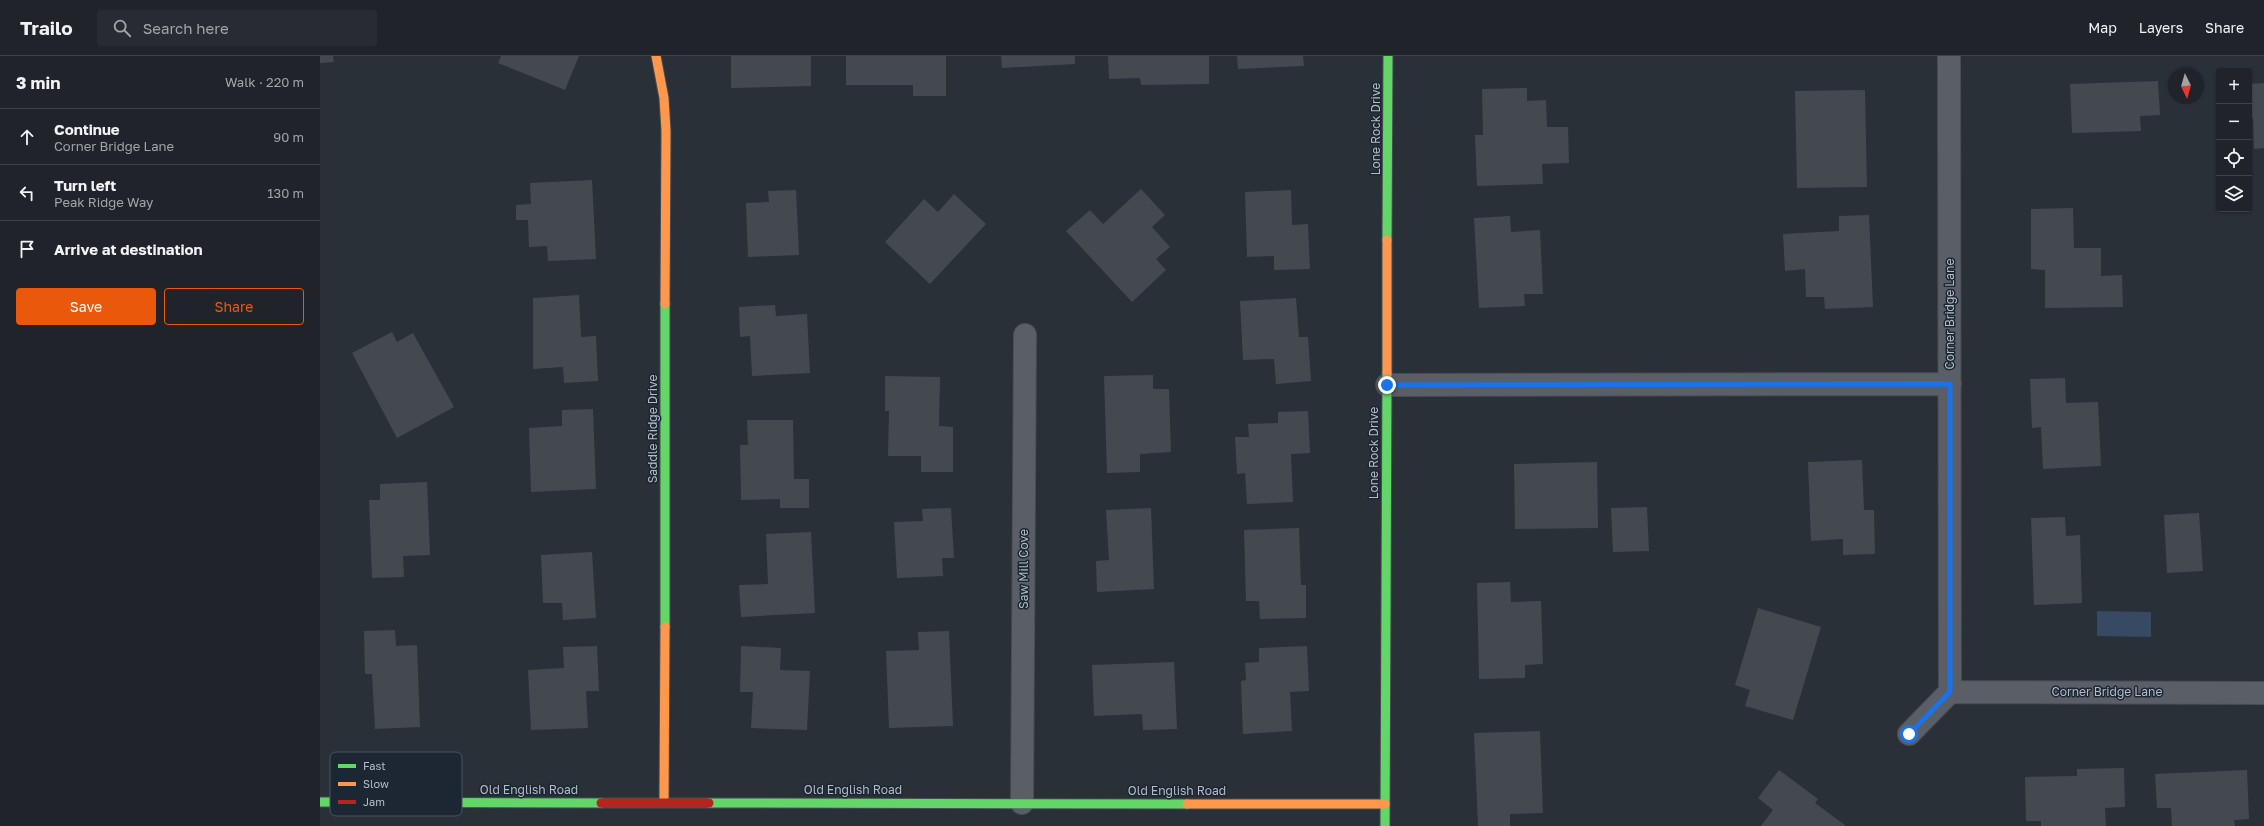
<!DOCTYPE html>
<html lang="en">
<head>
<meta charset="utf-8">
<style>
	:root { --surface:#20242a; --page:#282c32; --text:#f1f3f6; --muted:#a2a4a8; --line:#3d4147; --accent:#ea580c }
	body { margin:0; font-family:"Golos Text",sans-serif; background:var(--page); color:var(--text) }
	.controls { position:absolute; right:12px; top:12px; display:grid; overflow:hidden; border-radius:4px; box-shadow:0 1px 3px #0004 }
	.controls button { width:36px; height:36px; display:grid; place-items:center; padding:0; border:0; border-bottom:1px solid var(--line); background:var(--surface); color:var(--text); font:20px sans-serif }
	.compass { position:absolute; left:1848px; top:12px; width:36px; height:36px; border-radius:50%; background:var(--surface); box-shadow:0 1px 3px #0004; rotate:175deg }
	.stop { position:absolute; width:12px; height:12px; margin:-9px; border:3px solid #1a73e8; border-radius:50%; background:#fff }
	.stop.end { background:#1a73e8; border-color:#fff; box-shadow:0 1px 4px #0008 }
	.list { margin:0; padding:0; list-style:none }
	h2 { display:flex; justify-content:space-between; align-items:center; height:52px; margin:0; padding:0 16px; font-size:17px }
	h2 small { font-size:13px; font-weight:400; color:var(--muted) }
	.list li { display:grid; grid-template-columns:26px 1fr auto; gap:12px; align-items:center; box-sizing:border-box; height:56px; padding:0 16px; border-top:1px solid var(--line) }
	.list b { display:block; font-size:15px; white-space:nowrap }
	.list p { margin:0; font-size:13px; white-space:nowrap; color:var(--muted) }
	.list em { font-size:13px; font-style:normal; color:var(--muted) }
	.actions { display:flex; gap:8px; padding:12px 16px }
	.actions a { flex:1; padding:9px 0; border:1px solid var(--accent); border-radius:4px; text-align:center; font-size:14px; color:var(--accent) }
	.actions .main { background:var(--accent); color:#fff }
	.icon { flex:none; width:22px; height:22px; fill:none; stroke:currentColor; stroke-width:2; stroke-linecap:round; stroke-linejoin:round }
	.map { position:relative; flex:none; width:1944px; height:770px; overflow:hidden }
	header { display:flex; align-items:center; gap:24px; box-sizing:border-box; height:56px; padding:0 20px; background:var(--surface); border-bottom:1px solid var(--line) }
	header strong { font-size:19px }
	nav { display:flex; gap:22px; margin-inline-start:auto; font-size:14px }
	.search { width:280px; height:36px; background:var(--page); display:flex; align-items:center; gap:10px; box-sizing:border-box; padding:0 14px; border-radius:4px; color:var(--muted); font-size:15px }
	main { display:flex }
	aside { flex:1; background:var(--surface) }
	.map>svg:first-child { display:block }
	.water { fill:#384963 }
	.building { fill:#444950 }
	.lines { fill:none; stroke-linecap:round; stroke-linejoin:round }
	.street-casing { stroke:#484c53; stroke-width:24 }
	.fast-casing { stroke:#484c53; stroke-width:11 }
	.slow-casing { stroke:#484c53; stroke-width:11 }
	.jam-casing { stroke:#484c53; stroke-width:11 }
	.street { stroke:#5a5e66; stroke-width:22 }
	.fast { stroke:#63d668; stroke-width:9 }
	.slow { stroke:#ff974d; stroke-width:9 }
	.jam { stroke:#b3261e; stroke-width:9 }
	.route { stroke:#1a73e8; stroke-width:5 }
	.labels { text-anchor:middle; stroke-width:3; stroke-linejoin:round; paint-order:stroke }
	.street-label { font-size:12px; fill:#b4bcc9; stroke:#1d2633 }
	.key { fill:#1d2633; stroke:#4a5360; stroke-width:1 }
	.key-label { font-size:11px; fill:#b4bcc9 }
</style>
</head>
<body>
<header>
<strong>Trailo</strong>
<div class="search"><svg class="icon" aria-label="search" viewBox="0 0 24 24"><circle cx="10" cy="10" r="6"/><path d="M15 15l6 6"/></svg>Search here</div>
<nav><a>Map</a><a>Layers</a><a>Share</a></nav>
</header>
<main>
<aside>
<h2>3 min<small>Walk · 220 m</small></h2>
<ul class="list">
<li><svg class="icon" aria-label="ahead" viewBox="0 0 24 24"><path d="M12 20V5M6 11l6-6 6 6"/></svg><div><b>Continue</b><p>Corner Bridge Lane</p></div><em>90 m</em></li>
<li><svg class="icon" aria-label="left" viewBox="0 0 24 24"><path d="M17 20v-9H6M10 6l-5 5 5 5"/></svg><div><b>Turn left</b><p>Peak Ridge Way</p></div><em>130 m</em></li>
<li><svg class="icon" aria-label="arrive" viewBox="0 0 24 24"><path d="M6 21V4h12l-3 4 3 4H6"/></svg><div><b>Arrive at destination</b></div></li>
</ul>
<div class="actions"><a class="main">Save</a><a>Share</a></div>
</aside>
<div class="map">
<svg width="1944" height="770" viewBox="0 0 1944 770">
	<rect width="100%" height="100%" fill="#2a3038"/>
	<path class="water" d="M 1777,555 L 1831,556 L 1831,581 L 1777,580 Z"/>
	<path class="building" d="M 0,0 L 13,0 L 14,6 L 0,7 Z
		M 181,0 L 259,0 L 245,34 L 178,7 Z
		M 411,0 L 491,0 L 491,30 L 411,32 Z
		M 526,0 L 626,0 L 626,40 L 593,40 L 593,29 L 526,29 Z
		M 681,0 L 755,0 L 755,8 L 682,12 Z
		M 788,0 L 889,0 L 889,28 L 821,29 L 820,22 L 789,23 Z
		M 917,0 L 983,0 L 984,10 L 918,13 Z
		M 1838,25 L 1840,59 L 1820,60 L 1821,75 L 1752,77 L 1750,28 Z
		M 1944,27 L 1944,92 L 1934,93 L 1933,62 L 1929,62 L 1929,28 Z
		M 1207,32 L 1207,45 L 1226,44 L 1227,71 L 1248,71 L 1249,107 L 1222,108 L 1223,128 L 1157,130 L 1155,79 L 1163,79 L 1162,33 Z
		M 1545,34 L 1547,131 L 1477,132 L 1475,35 Z
		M 272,124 L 276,203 L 228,205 L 227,190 L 209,191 L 208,164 L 196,164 L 196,149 L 211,148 L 210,127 Z
		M 821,133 L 845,159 L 832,171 L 850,191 L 836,203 L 846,214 L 812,246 L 746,175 L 770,154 L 783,168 Z
		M 476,134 L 479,199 L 428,201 L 426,147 L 449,146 L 448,135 Z
		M 971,134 L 972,169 L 988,168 L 990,213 L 954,214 L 954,200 L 927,201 L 925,136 Z
		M 634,138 L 666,168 L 610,228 L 565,186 L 604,143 L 618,156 Z
		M 1753,152 L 1754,192 L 1781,192 L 1781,220 L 1802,219 L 1803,251 L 1725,252 L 1725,214 L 1711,213 L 1711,153 Z
		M 1549,159 L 1553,251 L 1505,253 L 1504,241 L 1486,241 L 1485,213 L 1465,215 L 1463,178 L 1519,175 L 1519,160 Z
		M 1190,160 L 1191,176 L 1220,174 L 1223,238 L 1204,238 L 1205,250 L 1159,252 L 1154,162 Z
		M 259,239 L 261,281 L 276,280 L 278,325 L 244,327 L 243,311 L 213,313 L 213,242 Z
		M 976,242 L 979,281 L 988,281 L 991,325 L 956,328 L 954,303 L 923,304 L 920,245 Z
		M 455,249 L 456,260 L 487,258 L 490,317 L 432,320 L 430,280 L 420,281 L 419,251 Z
		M 72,276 L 77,286 L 93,277 L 134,351 L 77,382 L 32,297 Z
		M 833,319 L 833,333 L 849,333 L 851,396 L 820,398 L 820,416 L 787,417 L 784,320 Z
		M 565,320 L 620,321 L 619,370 L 633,371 L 633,416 L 601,416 L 601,400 L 568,400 L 569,355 L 565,355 Z
		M 1745,322 L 1746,347 L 1778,346 L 1781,410 L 1723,413 L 1721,371 L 1712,372 L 1710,323 Z
		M 273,353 L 276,433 L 211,436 L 209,372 L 242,370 L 242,354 Z
		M 988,355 L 990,397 L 971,398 L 973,446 L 927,448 L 925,417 L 917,418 L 915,381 L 929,381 L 928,368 L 958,367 L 958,356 Z
		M 427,364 L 473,364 L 474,423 L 489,423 L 489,452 L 460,452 L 460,443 L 421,444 L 420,389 L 428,389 Z
		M 1542,404 L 1544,454 L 1554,454 L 1555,498 L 1523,499 L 1523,483 L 1491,485 L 1488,406 Z
		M 1277,406 L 1278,472 L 1195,473 L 1194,408 Z
		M 107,426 L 110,499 L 83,500 L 84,521 L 52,522 L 49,444 L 60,444 L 60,428 Z
		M 1327,451 L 1329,495 L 1293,496 L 1291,452 Z
		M 631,452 L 634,502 L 622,502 L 623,520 L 577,522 L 574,466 L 603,465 L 602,453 Z
		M 831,452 L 834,533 L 777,536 L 776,505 L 789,504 L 786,454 Z
		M 1879,457 L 1883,515 L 1847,517 L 1844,459 Z
		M 1745,461 L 1746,480 L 1760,479 L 1762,547 L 1714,549 L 1711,462 Z
		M 979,472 L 981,529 L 986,529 L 986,562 L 940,563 L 939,545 L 926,545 L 924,474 Z
		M 491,476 L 495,557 L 421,561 L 419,529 L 448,528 L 446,478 Z
		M 272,496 L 276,562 L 243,564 L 242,547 L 223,547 L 221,499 Z
		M 1190,526 L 1191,546 L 1221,545 L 1223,608 L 1205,609 L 1205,622 L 1159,623 L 1157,527 Z
		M 1438,552 L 1501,571 L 1473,664 L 1425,650 L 1430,634 L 1415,629 Z
		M 75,574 L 76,590 L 97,589 L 100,671 L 55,673 L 52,618 L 45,618 L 44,575 Z
		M 629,575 L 633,670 L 569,672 L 566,595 L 599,594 L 598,576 Z
		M 277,590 L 279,635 L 266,635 L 268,672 L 211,674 L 208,614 L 244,612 L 243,591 Z
		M 421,590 L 461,592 L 460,614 L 490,615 L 487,674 L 431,672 L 433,636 L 420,636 Z
		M 987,590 L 989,635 L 970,636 L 972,675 L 923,678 L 921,625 L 926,624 L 925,607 L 939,606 L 939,592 Z
		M 854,606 L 857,673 L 823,674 L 822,658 L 774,660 L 772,609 Z
		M 1220,675 L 1223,757 L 1190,758 L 1190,770 L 1158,770 L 1154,677 Z
		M 1804,712 L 1805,751 L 1785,752 L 1786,770 L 1721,770 L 1721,765 L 1706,765 L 1705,721 L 1757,720 L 1757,713 Z
		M 1459,714 L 1498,743 L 1495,747 L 1526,770 L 1441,770 L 1453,754 L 1438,742 Z
		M 1927,714 L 1929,763 L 1914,764 L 1915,770 L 1852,770 L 1851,752 L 1837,752 L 1835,718 Z"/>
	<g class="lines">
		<defs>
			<path id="street" d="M 1629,0 L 1630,636
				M 1067,329 L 1630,328
				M 1589,678 L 1630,636 L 1944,637
				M 702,747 L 705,279"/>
			<path id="fast" d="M 1067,184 L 1068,0
				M 345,571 L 345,248
				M 0,746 L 281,747
				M 389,747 L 867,748
				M 1065,770 L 1067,317"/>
			<path id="slow" d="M 336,0 L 344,42 L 346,75 L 345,248
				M 1067,317 L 1067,184
				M 344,746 L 345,571
				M 867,748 L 1065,748"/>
			<path id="jam" d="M 281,747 L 389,747"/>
		</defs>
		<use href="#street" class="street-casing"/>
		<use href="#fast" class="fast-casing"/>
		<use href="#slow" class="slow-casing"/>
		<use href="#jam" class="jam-casing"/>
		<use href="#street" class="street"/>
		<use href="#fast" class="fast"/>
		<use href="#slow" class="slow"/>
		<use href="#jam" class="jam"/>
	</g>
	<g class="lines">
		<path class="route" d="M 1067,329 L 1630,328 L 1630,636 L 1589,678"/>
	</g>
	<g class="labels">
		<g class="street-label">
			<text transform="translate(1056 73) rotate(-90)" y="4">Lone Rock Drive</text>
			<text transform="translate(1630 258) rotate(-90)" y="4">Corner Bridge Lane</text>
			<text transform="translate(333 373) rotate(-90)" y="4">Saddle Ridge Drive</text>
			<text transform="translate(1054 397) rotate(-90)" y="4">Lone Rock Drive</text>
			<text transform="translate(704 513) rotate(-90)" y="4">Saw Mill Cove</text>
			<text x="1787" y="640">Corner Bridge Lane</text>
			<text x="209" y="738">Old English Road</text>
			<text x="533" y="738">Old English Road</text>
			<text x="857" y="739">Old English Road</text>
		</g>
	</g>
	<rect x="10" y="696" width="132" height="64" rx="6" class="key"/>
	<rect x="18" y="708" width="18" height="4" fill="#63d668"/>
	<rect x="18" y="726" width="18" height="4" fill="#ff974d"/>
	<rect x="18" y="744" width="18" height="4" fill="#b3261e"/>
	<g class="key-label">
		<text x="43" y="714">Fast</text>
		<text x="43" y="732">Slow</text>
		<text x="43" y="750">Jam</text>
	</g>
</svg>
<div class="controls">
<button>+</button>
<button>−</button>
<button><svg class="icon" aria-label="locate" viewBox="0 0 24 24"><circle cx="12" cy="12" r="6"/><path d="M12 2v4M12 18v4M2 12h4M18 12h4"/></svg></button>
<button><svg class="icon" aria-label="layers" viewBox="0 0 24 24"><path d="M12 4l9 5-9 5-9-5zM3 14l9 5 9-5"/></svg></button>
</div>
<svg class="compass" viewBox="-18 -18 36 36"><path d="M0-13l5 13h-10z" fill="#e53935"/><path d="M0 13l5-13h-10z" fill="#a2a4a8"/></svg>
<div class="stop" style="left:1589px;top:678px"></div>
<div class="stop end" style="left:1067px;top:329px"></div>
</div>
</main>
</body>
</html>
